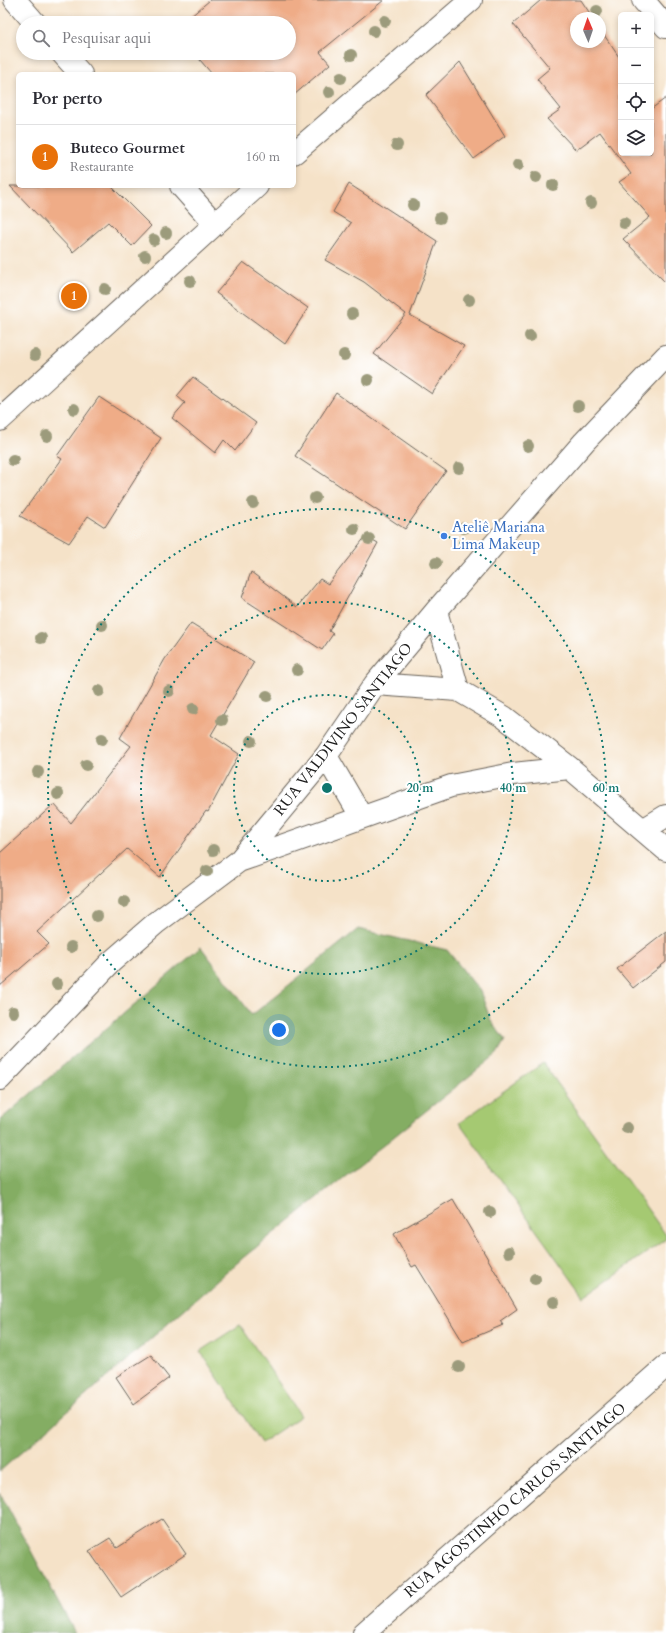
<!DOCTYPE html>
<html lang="pt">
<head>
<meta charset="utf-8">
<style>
	:root { --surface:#fff; --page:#f2f2f3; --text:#2b2b33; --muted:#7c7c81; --line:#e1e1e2; --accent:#1f6fb2 }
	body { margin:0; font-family:Cardo,serif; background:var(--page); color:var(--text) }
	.controls { position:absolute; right:12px; top:12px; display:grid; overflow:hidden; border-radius:6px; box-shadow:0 2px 6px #0003 }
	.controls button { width:36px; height:36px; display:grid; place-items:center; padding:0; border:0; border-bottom:1px solid var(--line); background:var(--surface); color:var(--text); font:20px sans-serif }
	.compass { position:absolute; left:570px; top:12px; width:36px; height:36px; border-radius:50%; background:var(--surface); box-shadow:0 2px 6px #0003; rotate:358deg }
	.you { position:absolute; left:279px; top:1030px; width:14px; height:14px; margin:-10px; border:3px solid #fff; border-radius:50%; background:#1a73e8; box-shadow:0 0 0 6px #1a73e833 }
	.badge { display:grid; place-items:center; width:26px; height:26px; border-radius:50%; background:var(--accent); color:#fff; font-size:13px; font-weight:700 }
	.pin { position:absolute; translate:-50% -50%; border:2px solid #fff; box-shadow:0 1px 4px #0006 }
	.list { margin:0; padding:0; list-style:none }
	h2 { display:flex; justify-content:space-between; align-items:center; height:52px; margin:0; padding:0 16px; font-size:17px }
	h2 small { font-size:13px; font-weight:400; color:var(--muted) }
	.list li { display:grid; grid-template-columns:26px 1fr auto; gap:12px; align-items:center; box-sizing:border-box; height:64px; padding:0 16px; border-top:1px solid var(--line) }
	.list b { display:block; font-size:15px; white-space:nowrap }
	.list p { margin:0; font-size:13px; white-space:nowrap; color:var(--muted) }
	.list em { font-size:13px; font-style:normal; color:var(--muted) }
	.icon { flex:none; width:22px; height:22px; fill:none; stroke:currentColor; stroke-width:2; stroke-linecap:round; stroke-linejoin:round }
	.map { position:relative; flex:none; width:666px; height:1633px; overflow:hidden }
	.search { position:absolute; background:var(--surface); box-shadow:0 2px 6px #0003; left:16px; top:16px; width:280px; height:44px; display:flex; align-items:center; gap:10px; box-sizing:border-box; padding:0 14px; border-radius:22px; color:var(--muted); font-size:15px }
	.panel { position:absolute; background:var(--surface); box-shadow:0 2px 6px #0003; left:16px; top:72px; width:280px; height:116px; border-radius:6px }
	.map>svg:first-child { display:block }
	.green { fill:#a5c972; stroke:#607247 }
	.forest { fill:#84ad64; stroke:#506440 }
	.building { fill:#efac87 }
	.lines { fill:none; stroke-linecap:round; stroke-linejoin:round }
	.street-casing { stroke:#686158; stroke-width:24 }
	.secondary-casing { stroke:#686158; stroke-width:24 }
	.street { stroke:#fff; stroke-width:22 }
	.secondary { stroke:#fff; stroke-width:22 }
	.tree { fill:#9c9b7c }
	.ring { fill:none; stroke:#0f766e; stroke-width:2; stroke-dasharray:2 4 }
	.shop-dot { fill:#3f7fe0; stroke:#fff; stroke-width:1.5 }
	.labels { text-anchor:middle; stroke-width:4; stroke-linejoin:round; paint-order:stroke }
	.shop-label { font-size:15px; fill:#366cbe; stroke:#fff; text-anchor:start }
	.street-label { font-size:15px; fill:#1c1c1c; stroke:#fff }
	.centre { fill:#0f766e; stroke:#fff; stroke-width:2 }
	.ring-label { font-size:12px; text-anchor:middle; font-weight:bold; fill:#0f766e; stroke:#fff; stroke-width:4; stroke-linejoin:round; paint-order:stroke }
</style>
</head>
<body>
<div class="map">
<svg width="666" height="1633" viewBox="0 0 666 1633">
	<rect width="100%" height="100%" fill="#fff"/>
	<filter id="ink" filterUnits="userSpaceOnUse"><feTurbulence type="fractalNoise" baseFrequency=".025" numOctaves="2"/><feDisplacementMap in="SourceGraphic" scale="8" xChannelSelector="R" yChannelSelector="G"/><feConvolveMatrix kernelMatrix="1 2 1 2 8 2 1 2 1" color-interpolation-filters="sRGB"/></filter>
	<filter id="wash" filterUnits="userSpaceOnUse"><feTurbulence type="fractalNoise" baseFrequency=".012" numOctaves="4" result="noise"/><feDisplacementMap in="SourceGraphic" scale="16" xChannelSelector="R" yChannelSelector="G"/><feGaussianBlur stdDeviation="0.9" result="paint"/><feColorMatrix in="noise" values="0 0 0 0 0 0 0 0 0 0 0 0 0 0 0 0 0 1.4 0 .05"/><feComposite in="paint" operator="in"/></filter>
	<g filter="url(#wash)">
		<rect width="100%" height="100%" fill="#f5e2c8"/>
		<path class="green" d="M 543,1063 L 666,1235 L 666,1239 L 584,1297 L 459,1123 Z
			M 240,1325 L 301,1416 L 261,1443 L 200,1351 Z"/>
		<path class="forest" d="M 358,929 L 447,950 L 480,991 L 491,1021 L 505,1040 L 497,1054 L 244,1257 L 0,1471 L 0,1120 L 201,947 L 252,1015 Z
			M 0,1493 L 75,1633 L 0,1633 Z"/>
		<g id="blocks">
			<path class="building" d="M 210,0 L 384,0 L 320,52 L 330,64 L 294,95 L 294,74 L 212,74 L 194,53 L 289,53 L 289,23 L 183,23 Z
				M 541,0 L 581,0 L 593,18 L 576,18 L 576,42 L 600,42 L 600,29 L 621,60 L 621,153 L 651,153 L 651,109 L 666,98 L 666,283 L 623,239 L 650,217 L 619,182 L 631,174 L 600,132 L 576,150 L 547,119 L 561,109 L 537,79 L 550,68 L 513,24 Z
				M 460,62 L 505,136 L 474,159 L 426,95 Z
				M 349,184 L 437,241 L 410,315 L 464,346 L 432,394 L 374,354 L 406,314 L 364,282 L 325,260 L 351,223 L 333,212 Z
				M 10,186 L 111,186 L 151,226 L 132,246 L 108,222 L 73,252 Z
				M 243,262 L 308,308 L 285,344 L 216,293 Z
				M 193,377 L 256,423 L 235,451 L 224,440 L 215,453 L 172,418 L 185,403 L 177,396 Z
				M 336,393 L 446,471 L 405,529 L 295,456 Z
				M 99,397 L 161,438 L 105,527 L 88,516 L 69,543 L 20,516 L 62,459 L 57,456 Z
				M 366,536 L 378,543 L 329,631 L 333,634 L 322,650 L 242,598 L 251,572 L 297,607 L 320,579 L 328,584 Z
				M 191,623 L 254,662 L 211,735 L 239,754 L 208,812 L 206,811 L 160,877 L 127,849 L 37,932 L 49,944 L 0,986 L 0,853 L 54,804 L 71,823 L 131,746 L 120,738 L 165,659 Z
				M 666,931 L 666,962 L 633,988 L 617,969 Z
				M 453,1199 L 517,1309 L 500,1321 L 503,1325 L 463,1342 L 416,1265 L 412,1267 L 394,1234 Z
				M 151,1355 L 169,1378 L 134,1404 L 116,1377 Z
				M 162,1519 L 186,1554 L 121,1597 L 89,1551 L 110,1538 L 117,1548 Z"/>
		</g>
	</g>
	<g filter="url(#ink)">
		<use href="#blocks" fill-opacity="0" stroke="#686158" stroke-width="1"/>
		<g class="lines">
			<defs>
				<path id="street" d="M 15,0 L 35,23
					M 62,53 L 81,74
					M 294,153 L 471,0
					M 181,186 L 214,223
					M 0,420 L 257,186
					M 436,611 L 458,690
					M 375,684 L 458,690 L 504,717 L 570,768 L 666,850
					M 326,756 L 361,816
					M 643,830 L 666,816
					M 239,861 L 451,786 L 513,774 L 570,768
					M 0,1079 L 111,962 L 156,923 L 239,861 L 326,756 L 375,684 L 436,611 L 584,442 L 666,356
					M 364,1633 L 666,1366"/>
				<path id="secondary" d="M 643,0 L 666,27"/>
			</defs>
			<use href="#street" class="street-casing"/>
			<use href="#secondary" class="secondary-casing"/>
			<use href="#street" class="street"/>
			<use href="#secondary" class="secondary"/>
		</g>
		<g class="tree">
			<circle cx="597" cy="11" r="6"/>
			<circle cx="385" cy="21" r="6"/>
			<circle cx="374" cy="31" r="6"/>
			<circle cx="351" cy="55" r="6"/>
			<circle cx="341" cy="78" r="6"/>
			<circle cx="329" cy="92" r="6"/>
			<circle cx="397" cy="145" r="6"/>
			<circle cx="518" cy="165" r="6"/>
			<circle cx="536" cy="177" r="6"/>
			<circle cx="553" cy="185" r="6"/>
			<circle cx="591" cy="203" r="6"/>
			<circle cx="413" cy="205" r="6"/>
			<circle cx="440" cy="218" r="6"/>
			<circle cx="624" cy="223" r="6"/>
			<circle cx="166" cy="233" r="6"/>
			<circle cx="154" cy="240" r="6"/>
			<circle cx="145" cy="256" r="6"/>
			<circle cx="190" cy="281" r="6"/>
			<circle cx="105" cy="289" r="6"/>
			<circle cx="469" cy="300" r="6"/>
			<circle cx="352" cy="314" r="6"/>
			<circle cx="530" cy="336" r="6"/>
			<circle cx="35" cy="355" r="6"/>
			<circle cx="344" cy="355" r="6"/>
			<circle cx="368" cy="380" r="6"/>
			<circle cx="578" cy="406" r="6"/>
			<circle cx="74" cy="409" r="6"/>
			<circle cx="47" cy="436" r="6"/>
			<circle cx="528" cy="446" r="6"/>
			<circle cx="13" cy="460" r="6"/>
			<circle cx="459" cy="468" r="6"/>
			<circle cx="315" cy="498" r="6"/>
			<circle cx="253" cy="503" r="6"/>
			<circle cx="464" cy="528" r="6"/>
			<circle cx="354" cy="529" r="6"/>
			<circle cx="369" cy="539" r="6"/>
			<circle cx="436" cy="563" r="6"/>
			<circle cx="102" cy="625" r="6"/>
			<circle cx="41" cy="638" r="6"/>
			<circle cx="297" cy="670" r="6"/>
			<circle cx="99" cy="691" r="6"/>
			<circle cx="169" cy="691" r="6"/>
			<circle cx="267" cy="696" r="6"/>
			<circle cx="193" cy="709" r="6"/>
			<circle cx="222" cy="720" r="6"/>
			<circle cx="102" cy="739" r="6"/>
			<circle cx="251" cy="741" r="6"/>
			<circle cx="86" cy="765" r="6"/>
			<circle cx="38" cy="772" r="6"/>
			<circle cx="58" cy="794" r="6"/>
			<circle cx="213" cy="850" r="6"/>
			<circle cx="207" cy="871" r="6"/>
			<circle cx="124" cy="902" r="6"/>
			<circle cx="97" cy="916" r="6"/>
			<circle cx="71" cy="947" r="6"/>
			<circle cx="57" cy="984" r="6"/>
			<circle cx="13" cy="1012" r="6"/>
			<circle cx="627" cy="1128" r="6"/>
			<circle cx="490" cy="1212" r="6"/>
			<circle cx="509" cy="1252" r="6"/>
			<circle cx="535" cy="1279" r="6"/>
			<circle cx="554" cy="1302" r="6"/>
			<circle cx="459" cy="1367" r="6"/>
		</g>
	</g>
	<g class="ring">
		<circle cx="327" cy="788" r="93"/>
		<circle cx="327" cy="788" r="186"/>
		<circle cx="327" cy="788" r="279"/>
	</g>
	<circle class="shop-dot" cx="444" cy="536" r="4"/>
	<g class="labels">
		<g class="shop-label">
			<text x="452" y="532">Ateliê Mariana<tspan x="452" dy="17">Lima Makeup</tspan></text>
		</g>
		<g class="street-label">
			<text transform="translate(343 729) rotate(-52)" y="5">RUA VALDIVINO SANTIAGO</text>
			<text transform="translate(515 1500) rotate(-41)" y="5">RUA AGOSTINHO CARLOS SANTIAGO</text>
		</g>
	</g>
	<circle cx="327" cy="788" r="6" class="centre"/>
	<g class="ring-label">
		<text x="420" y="792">20 m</text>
		<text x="513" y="792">40 m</text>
		<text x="606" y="792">60 m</text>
	</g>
</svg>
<div class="controls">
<button>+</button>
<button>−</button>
<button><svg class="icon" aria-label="locate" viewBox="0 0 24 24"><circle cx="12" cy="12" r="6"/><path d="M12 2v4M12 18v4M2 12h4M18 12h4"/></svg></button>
<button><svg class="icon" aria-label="layers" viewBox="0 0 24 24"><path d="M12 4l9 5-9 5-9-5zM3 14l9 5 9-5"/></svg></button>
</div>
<svg class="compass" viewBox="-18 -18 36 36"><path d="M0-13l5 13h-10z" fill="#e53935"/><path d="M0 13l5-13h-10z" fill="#7c7c81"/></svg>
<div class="you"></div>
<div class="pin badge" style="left:74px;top:296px;background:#e8710a">1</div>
<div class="search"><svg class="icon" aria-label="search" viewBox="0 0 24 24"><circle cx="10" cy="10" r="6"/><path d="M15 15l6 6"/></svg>Pesquisar aqui</div>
<section class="panel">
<h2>Por perto<small></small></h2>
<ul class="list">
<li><span class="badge" style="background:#e8710a">1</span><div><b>Buteco Gourmet</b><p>Restaurante</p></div><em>160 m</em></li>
</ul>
</section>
</div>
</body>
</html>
